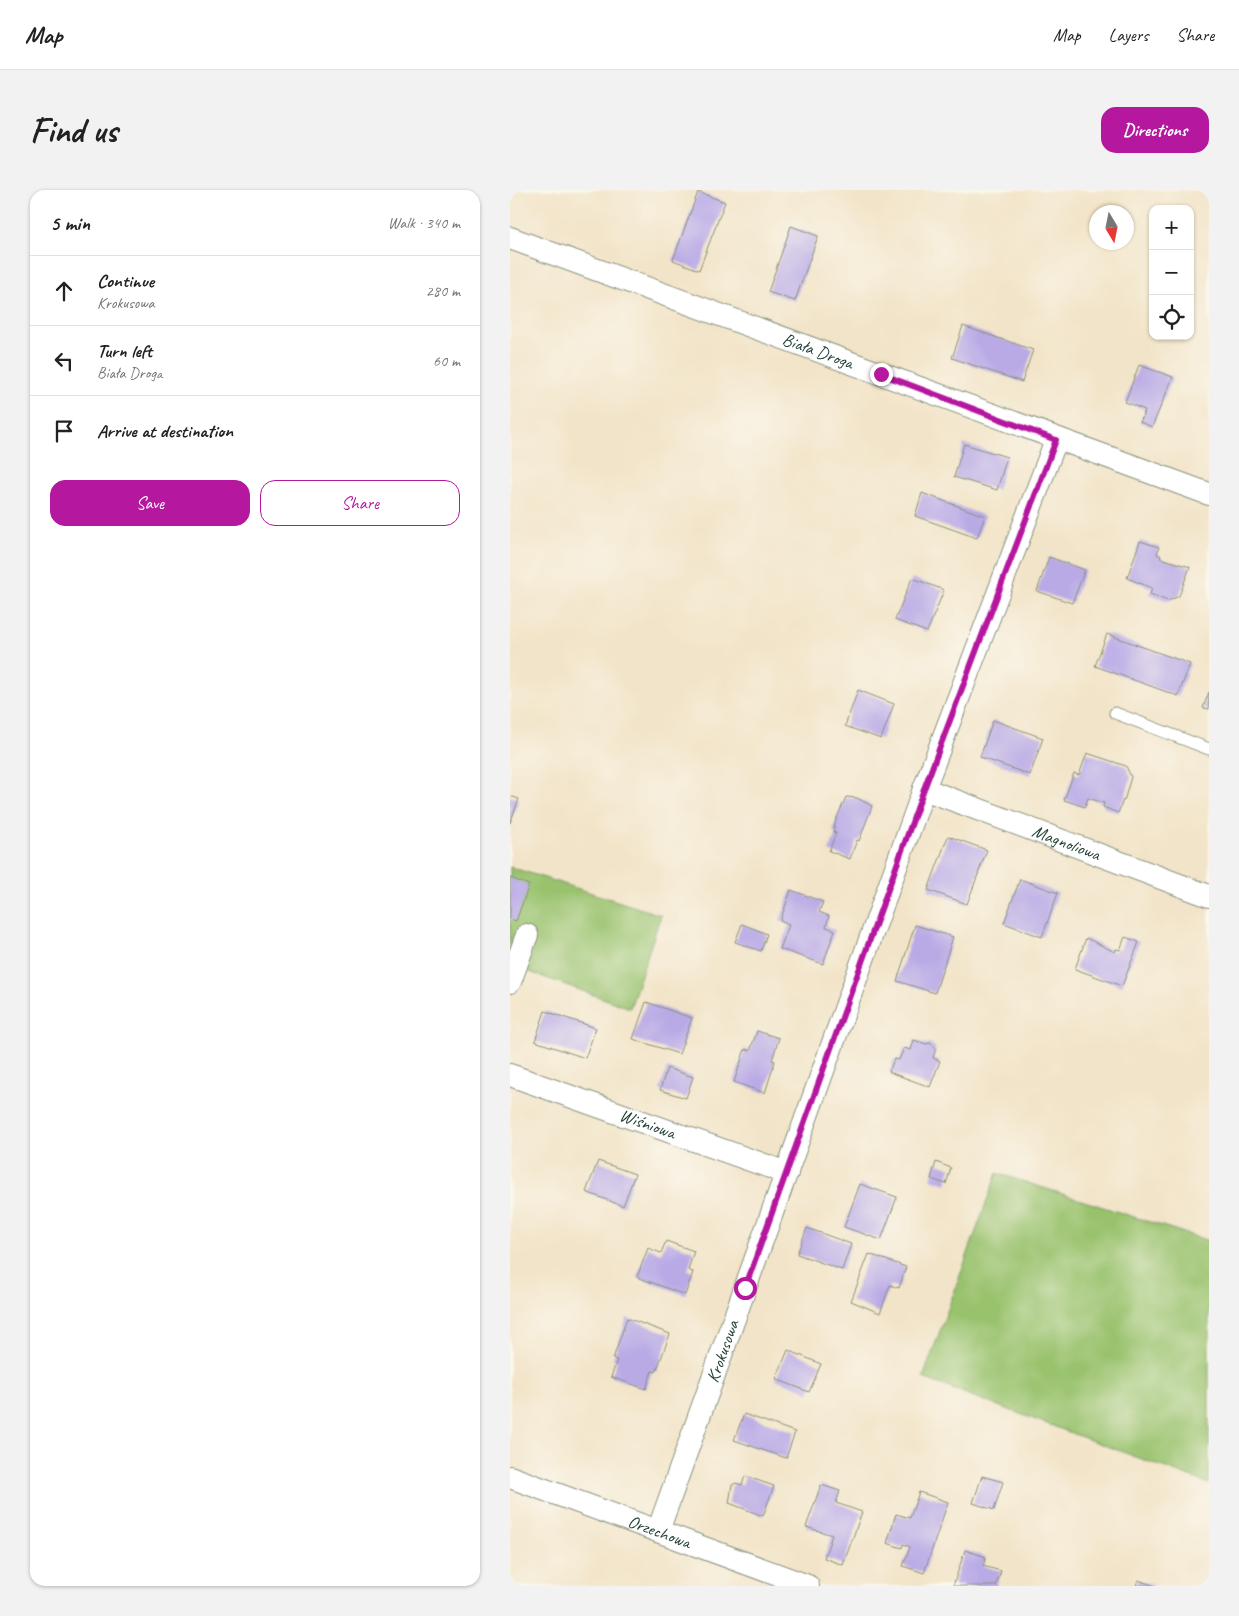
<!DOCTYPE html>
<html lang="en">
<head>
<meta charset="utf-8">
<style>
	:root { --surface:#fff; --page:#f2f2f2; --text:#222; --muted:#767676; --line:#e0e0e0; --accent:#b5179e }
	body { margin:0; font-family:Caveat,sans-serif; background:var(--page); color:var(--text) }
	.controls { position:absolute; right:15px; top:15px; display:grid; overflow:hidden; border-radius:10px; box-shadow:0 1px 4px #0004 }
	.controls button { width:45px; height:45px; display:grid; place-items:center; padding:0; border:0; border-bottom:1px solid var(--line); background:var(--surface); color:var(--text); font:25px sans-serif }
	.compass { position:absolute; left:579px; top:15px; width:45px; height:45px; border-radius:50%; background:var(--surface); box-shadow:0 1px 4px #0004; rotate:170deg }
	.stop { position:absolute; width:15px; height:15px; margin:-11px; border:4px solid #b5179e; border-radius:50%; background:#fff }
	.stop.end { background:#b5179e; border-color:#fff; box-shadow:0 1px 5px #0008 }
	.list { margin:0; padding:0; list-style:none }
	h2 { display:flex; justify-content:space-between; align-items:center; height:65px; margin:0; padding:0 20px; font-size:21px }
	h2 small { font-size:16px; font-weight:400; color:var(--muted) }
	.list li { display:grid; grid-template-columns:32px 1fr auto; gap:15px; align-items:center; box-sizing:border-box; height:70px; padding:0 20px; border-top:1px solid var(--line) }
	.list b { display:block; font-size:19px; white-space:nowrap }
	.list p { margin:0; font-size:16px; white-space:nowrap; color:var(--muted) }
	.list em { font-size:16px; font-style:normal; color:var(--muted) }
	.actions { display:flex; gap:10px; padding:15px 20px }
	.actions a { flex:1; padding:11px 0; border:1px solid var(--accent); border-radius:15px; text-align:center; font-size:18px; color:var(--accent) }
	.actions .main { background:var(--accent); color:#fff }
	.icon { flex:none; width:28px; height:28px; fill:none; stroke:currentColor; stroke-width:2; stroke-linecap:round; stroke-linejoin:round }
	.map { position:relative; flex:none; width:699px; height:1396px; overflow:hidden; border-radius:15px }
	header { display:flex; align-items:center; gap:30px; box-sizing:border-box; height:70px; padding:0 25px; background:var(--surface); border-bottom:1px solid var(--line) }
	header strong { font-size:24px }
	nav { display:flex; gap:28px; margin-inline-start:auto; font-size:18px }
	.intro { display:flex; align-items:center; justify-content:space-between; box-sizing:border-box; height:120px; padding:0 30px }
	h1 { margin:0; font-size:35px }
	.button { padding:12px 22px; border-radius:15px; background:var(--accent); color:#fff; font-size:18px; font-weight:700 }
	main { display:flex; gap:30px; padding:0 30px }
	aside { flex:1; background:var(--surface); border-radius:15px; box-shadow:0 1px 4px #0004 }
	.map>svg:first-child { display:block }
	.green { fill:#99c26d; stroke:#5c8050 }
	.building { fill:#b9aae6 }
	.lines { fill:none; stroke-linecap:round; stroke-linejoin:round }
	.service-casing { stroke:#88907e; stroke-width:13 }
	.minor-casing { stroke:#88907e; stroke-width:24 }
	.service { stroke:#fff; stroke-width:11 }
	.minor { stroke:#fff; stroke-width:22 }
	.route { stroke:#b5179e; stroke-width:6 }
	.labels { text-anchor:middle; stroke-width:5; stroke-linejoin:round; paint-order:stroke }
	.street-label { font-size:18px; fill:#1f3d34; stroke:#fbf7ec }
</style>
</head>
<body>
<header>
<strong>Map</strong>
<nav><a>Map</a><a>Layers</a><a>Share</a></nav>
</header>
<div class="intro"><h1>Find us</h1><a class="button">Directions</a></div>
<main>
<aside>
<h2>5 min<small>Walk · 340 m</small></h2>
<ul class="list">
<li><svg class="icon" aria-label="ahead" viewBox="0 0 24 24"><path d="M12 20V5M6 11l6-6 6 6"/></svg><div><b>Continue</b><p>Krokusowa</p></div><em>280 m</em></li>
<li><svg class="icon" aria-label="left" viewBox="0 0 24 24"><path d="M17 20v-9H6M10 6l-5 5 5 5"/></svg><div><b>Turn left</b><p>Biała Droga</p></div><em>60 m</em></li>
<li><svg class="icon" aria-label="arrive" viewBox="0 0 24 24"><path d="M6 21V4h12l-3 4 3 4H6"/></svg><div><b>Arrive at destination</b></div></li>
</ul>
<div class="actions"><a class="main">Save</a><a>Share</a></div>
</aside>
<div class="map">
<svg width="699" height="1396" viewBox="0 0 699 1396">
	<rect width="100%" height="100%" fill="#fbf7ec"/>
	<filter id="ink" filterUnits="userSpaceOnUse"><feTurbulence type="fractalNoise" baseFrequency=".02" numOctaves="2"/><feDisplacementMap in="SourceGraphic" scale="10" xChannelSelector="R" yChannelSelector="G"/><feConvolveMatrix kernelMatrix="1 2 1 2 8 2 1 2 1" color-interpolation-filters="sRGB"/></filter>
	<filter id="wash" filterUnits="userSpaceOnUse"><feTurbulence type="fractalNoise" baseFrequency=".0096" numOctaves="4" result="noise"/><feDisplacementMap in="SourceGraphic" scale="20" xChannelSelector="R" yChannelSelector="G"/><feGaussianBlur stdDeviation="1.12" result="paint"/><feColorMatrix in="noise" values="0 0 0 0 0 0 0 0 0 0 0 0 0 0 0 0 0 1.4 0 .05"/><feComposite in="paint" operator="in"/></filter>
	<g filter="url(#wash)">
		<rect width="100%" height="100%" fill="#f2e4c8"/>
		<path class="green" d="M 0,677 L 151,725 L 120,818 L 0,775 Z
			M 487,983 L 699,1051 L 699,1294 L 413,1188 Z"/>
		<g id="blocks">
			<path class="building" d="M 188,2 L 215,12 L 189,80 L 163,70 Z
				M 281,36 L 308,46 L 285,111 L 258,102 Z
				M 453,136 L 523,160 L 512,192 L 442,168 Z
				M 629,175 L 663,187 L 642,237 L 630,232 L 635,220 L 615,212 Z
				M 454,254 L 497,267 L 487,300 L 444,287 Z
				M 412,303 L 475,326 L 467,348 L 405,326 Z
				M 630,351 L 649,357 L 647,364 L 651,366 L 650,368 L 680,377 L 669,406 L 658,411 L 640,404 L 642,398 L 617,388 Z
				M 539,367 L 575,380 L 562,413 L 527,401 Z
				M 402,388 L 434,400 L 417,442 L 385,430 Z
				M 597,444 L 680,474 L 668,506 L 585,476 Z
				M 348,500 L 384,514 L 371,549 L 335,536 Z
				M 699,502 L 699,519 L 693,518 Z
				M 483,530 L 533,548 L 520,585 L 470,567 Z
				M 577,563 L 616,576 L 621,587 L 614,611 L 613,610 L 608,623 L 593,617 L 594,613 L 578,608 L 575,617 L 554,610 L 564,583 L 569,585 Z
				M 0,606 L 9,609 L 0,633 Z
				M 336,607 L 347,608 L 362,616 L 349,651 L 347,650 L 340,669 L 319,661 L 326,643 L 323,642 L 326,630 Z
				M 438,646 L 477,660 L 457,714 L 418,700 Z
				M 0,688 L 19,695 L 6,731 L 0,729 Z
				M 510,689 L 548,703 L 532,747 L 494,733 Z
				M 281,700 L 313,712 L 309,722 L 319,726 L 316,737 L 325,740 L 313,774 L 270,759 L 279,735 L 270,731 Z
				M 232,734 L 257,744 L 251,761 L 225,752 Z
				M 405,735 L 443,747 L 425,803 L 387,791 Z
				M 615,747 L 629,752 L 612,796 L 565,779 L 576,748 L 605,762 L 606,759 L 610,760 Z
				M 136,812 L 182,828 L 169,864 L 123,849 Z
				M 35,821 L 86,838 L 75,868 L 25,851 Z
				M 247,841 L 269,848 L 262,870 L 265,871 L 255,903 L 224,892 L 235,859 L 240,861 Z
				M 404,850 L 416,854 L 420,853 L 426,858 L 423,868 L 430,871 L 420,897 L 379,882 L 384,869 L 389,870 L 394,858 L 401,860 Z
				M 157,878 L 183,887 L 176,908 L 150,900 Z
				M 88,971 L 125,984 L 113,1016 L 76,1002 Z
				M 426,972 L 441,978 L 436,994 L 421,989 Z
				M 350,994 L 387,1007 L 371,1050 L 334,1037 Z
				M 297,1038 L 341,1054 L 332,1080 L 287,1064 Z
				M 156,1051 L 184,1061 L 178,1080 L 183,1082 L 175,1105 L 127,1087 L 138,1058 L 151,1063 Z
				M 359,1064 L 396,1077 L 389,1098 L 380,1095 L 370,1123 L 341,1111 Z
				M 117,1128 L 160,1144 L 146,1182 L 142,1181 L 136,1199 L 101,1187 L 107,1170 L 103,1169 Z
				M 278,1160 L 311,1174 L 299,1202 L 266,1189 Z
				M 234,1224 L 285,1242 L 276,1268 L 224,1250 Z
				M 235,1286 L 264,1296 L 253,1326 L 219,1313 L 222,1295 L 226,1293 L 232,1295 Z
				M 472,1286 L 493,1292 L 484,1320 L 463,1313 Z
				M 311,1295 L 330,1301 L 326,1313 L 352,1322 L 333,1375 L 314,1368 L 322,1345 L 296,1337 Z
				M 409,1302 L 438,1312 L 414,1383 L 393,1376 L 400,1357 L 393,1354 L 392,1358 L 377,1353 L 386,1324 L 400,1328 Z
				M 455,1360 L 476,1367 L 473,1376 L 491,1381 L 486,1396 L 443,1396 Z
				M 628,1390 L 645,1396 L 626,1396 Z"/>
		</g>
	</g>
	<g filter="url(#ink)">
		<use href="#blocks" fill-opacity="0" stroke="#88907e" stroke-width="1"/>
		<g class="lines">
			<defs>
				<path id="service" d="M 605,523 L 699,559"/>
				<g id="minor">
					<path id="s1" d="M 0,48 L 699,304"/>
					<path id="s2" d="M 414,599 L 699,706"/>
					<path d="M 0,792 L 17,745"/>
					<path id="s3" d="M 0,885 L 277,983"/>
					<path id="s4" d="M 0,1287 L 298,1396"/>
					<path id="s5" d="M 148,1341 L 414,599 L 546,250"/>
				</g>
			</defs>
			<use href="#service" class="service-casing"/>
			<use href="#minor" class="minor-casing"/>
			<use href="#service" class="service"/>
			<use href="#minor" class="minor"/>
		</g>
	</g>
	<g class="lines" filter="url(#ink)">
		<path class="route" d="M 235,1098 L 414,599 L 546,250 L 371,184"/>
	</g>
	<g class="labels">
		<g class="street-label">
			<text dy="6" stroke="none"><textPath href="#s1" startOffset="328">Biała Droga</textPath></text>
			<text dy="6" stroke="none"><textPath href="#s2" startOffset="152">Magnoliowa</textPath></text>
			<text dy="6" stroke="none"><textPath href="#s3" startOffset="146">Wiśniowa</textPath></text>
			<text dy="6" stroke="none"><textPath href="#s5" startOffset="191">Krokusowa</textPath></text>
			<text dy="6" stroke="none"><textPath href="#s4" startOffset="159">Orzechowa</textPath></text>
		</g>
	</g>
</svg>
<div class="controls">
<button>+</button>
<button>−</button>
<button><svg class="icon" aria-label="locate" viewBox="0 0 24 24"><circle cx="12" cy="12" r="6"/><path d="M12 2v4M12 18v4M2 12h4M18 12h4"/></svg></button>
</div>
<svg class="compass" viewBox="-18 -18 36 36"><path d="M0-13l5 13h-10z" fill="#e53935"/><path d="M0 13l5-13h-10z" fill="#767676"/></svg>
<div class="stop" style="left:235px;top:1098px"></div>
<div class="stop end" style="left:371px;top:184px"></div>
</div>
</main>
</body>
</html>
